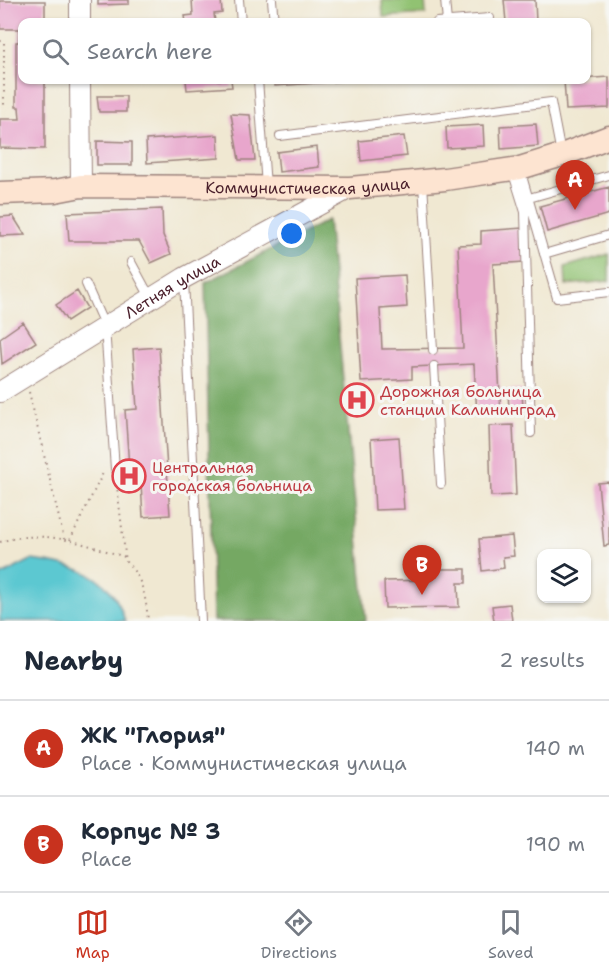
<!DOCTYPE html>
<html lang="en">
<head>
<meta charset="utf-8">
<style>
	:root { --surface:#fff; --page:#f2f2f3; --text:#1f2937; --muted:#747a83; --line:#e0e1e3; --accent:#c8321e }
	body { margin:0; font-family:"Shantell Sans",sans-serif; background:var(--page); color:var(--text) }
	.controls { position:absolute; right:18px; bottom:18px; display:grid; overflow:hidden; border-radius:12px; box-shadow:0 2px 4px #0004 }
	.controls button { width:54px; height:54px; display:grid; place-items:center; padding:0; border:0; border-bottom:2px solid var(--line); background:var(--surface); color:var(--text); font:30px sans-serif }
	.you { position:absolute; left:292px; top:234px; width:21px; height:21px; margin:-15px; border:4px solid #fff; border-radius:50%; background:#1a73e8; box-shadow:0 0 0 9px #1a73e833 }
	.badge { display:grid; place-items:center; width:39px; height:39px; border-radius:50%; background:var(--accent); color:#fff; font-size:20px; font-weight:700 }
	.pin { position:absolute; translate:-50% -50px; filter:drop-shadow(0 2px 3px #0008) }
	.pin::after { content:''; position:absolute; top:32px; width:21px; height:18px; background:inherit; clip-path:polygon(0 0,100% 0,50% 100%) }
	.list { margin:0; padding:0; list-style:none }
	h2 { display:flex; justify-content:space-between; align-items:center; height:78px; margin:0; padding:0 24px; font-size:26px }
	h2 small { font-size:20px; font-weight:400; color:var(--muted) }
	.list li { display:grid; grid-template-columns:39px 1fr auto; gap:18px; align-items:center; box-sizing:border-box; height:96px; padding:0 24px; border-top:2px solid var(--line) }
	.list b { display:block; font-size:22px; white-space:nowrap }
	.list p { margin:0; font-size:20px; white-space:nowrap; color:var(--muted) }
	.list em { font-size:20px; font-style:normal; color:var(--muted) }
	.icon { flex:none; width:33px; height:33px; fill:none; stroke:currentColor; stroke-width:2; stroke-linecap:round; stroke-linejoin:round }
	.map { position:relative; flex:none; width:609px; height:621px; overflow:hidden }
	.search { position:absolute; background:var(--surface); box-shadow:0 2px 4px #0004; left:18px; right:18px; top:18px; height:66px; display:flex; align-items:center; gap:15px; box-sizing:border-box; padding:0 21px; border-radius:12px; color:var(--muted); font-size:22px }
	.sheet { height:270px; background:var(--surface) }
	nav { display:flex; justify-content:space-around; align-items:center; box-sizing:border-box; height:84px; border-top:2px solid var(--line); background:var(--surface); font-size:16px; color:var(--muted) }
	nav a { display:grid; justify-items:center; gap:3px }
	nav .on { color:var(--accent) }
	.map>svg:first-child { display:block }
	.green { fill:#91c272; stroke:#6e704e; stroke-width:1.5 }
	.forest { fill:#74a864; stroke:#5f6448; stroke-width:1.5 }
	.water { fill:#5bc8d1; stroke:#52747e; stroke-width:1.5 }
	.building { fill:#e8a6cc }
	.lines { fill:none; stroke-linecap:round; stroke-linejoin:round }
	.service-casing { stroke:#9d847e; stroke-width:10 }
	.tertiary-casing { stroke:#9d847e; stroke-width:22 }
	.secondary-casing { stroke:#9d847e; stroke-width:25 }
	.path { stroke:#9d847e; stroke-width:2; stroke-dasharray:1.5 4.5; stroke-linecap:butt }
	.service { stroke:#fff; stroke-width:8 }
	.tertiary { stroke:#fff; stroke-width:20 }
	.secondary { stroke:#fde4d1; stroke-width:22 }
	.labels { text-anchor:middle; stroke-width:6; stroke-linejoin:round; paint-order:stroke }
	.street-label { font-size:16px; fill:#4a1f2b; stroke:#f6f6f2 }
	.health-label { font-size:16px; fill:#be3a42; stroke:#f6f6f2; text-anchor:start }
</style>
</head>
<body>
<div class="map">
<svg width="609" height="621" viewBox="0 0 609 621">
	<rect width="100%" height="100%" fill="#f6f6f2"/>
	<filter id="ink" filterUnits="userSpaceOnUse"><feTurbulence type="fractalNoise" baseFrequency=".0167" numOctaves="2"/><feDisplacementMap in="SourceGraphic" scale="12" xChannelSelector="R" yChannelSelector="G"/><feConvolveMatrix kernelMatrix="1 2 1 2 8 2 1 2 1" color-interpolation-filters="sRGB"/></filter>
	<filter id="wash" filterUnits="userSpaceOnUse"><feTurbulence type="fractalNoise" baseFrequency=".008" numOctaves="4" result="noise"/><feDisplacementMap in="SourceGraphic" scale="24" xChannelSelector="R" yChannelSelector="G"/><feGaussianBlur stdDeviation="1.35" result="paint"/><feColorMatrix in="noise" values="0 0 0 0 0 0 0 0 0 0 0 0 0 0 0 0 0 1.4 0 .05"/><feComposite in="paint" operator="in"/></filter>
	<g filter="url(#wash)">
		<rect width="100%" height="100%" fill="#f0e8d2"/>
		<path class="green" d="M 382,0 L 425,0 L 426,14 L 383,17 Z
			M 609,254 L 609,281 L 566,285 L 565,267 Z"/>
		<path class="forest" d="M 328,220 L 366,621 L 213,621 L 205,283 Z"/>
		<path class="water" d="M 31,560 C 75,565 112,573 125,621 L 0,621 L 0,576 Z"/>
		<g id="blocks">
			<path class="building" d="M 98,0 L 129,0 L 129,4 L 98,5 Z
				M 192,0 L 221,0 L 222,13 L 214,14 L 215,22 L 186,22 L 185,16 L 193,15 Z
				M 504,0 L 535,0 L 536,22 L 506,22 Z
				M 0,1 L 45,1 L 45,22 L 22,22 L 22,80 L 45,80 L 45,149 L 0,148 L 0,119 L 20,119 L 19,107 L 16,107 L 16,42 L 19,42 L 20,29 L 0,29 Z
				M 609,77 L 609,108 L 566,110 L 564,80 Z
				M 186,80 L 231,80 L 232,87 L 187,90 Z
				M 274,80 L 342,80 L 343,81 L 275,86 Z
				M 97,96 L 126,96 L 126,112 L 99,112 Z
				M 231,114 L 250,115 L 255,160 L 239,160 Z
				M 536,124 L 538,146 L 501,149 L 500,126 Z
				M 483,125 L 484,146 L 447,148 L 446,127 Z
				M 218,135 L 219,158 L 147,163 L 146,140 Z
				M 404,136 L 407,156 L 361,161 L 359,141 Z
				M 97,141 L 132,142 L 132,165 L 97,165 Z
				M 317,147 L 319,167 L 279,172 L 277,152 Z
				M 609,187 L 609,214 L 547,232 L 540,206 Z
				M 162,209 L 163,235 L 171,254 L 151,263 L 139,241 L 69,241 L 67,213 Z
				M 13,216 L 25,235 L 0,236 L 0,217 Z
				M 523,228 L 525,262 L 493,264 L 501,414 L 477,415 L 474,364 L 412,367 L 412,379 L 361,382 L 355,278 L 405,275 L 407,307 L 380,309 L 382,349 L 463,348 L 458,245 L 481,244 L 481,231 Z
				M 77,291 L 87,308 L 67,321 L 56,305 Z
				M 23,322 L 36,342 L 2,364 L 0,338 Z
				M 159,347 L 170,515 L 143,517 L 140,467 L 129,467 L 125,410 L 137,409 L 133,349 Z
				M 522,389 L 523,410 L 509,411 L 508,390 Z
				M 513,425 L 516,495 L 491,496 L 489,426 Z
				M 399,437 L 404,509 L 375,510 L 371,439 Z
				M 609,482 L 609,545 L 604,546 L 598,483 Z
				M 512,536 L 514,556 L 503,557 L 504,568 L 482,571 L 479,539 Z
				M 432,569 L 466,569 L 466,583 L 458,583 L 459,607 L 385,608 L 384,581 L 432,580 Z
				M 510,604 L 512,621 L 494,621 L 492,606 Z"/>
		</g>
	</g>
	<g filter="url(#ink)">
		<use href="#blocks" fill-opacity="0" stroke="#9d847e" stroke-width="1.5"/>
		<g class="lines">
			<defs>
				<path id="service" d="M 239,0 L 241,22
					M 272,0 L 274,22
					M 445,0 L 447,22
					M 437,22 L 490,18
					M 258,80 L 266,186
					M 280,136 L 551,102 L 561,154
					M 520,169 L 557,298 L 609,292
					M 512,170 L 525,212 L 531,433
					M 423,183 L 433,350
					M 529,198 L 609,175
					M 544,254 L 609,235
					M 131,262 L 150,297
					M 184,280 L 201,621
					M 86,284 L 105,327 L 115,469
					M 434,366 L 441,484"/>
				<g id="tertiary">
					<path d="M 80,0 L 80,22"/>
					<path d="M 80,80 L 81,186"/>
					<path id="s1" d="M 0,392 L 184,278 L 350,188"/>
				</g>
				<g id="secondary">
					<path id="s2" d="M 0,193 L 55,191 L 81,186 L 350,188 L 445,179 L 520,168 L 562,155 L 609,137"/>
				</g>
			</defs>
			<use href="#service" class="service-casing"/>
			<use href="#tertiary" class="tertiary-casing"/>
			<use href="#secondary" class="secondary-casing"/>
			<path class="path" d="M 0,41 L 4,41 L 4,105 L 0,105
				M 29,392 L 64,539
				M 116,478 L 126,562 C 143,578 146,598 148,621
				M 70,540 L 104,471
				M 0,542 C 43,528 85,544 125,557"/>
			<use href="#service" class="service"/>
			<use href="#tertiary" class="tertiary"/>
			<use href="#secondary" class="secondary"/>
		</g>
	</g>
	<defs>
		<symbol id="hospital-ring" viewBox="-11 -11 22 22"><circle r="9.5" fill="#f6f6f2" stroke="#e0444e" stroke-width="1.5"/><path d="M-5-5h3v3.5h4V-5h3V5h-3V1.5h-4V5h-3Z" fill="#e0444e"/></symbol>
	</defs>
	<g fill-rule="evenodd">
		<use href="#hospital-ring" x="338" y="381" width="38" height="38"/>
		<use href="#hospital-ring" x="110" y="457" width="38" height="38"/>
	</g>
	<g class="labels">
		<g class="street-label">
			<text dy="6" stroke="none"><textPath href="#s2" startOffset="308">Коммунистическая улица</textPath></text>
			<text dy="6" stroke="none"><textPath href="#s1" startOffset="202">Летняя улица</textPath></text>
		</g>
		<g class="health-label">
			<text x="380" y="397">Дорожная больница<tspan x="380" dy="18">станции Калининград</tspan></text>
			<text x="152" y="473">Центральная<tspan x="152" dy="18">городская больница</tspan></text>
		</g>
	</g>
</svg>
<div class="controls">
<button><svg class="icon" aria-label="layers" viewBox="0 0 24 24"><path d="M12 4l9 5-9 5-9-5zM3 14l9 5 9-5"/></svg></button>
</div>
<div class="you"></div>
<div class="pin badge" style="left:575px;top:210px">A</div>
<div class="pin badge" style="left:422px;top:595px">B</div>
<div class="search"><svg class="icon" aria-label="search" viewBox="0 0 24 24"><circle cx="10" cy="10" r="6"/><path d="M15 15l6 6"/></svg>Search here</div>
</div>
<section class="sheet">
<h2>Nearby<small>2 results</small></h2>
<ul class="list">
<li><span class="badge">A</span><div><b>ЖК &quot;Глория&quot;</b><p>Place · Коммунистическая улица</p></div><em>140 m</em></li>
<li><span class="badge">B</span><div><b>Корпус № 3</b><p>Place</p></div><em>190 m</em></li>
</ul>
</section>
<nav>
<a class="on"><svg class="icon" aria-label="map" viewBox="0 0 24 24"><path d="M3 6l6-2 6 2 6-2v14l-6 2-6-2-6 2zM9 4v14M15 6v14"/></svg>Map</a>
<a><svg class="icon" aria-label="directions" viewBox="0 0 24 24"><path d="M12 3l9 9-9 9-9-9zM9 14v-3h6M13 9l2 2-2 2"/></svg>Directions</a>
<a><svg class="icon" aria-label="saved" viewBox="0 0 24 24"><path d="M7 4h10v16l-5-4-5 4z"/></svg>Saved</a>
</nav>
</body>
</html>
